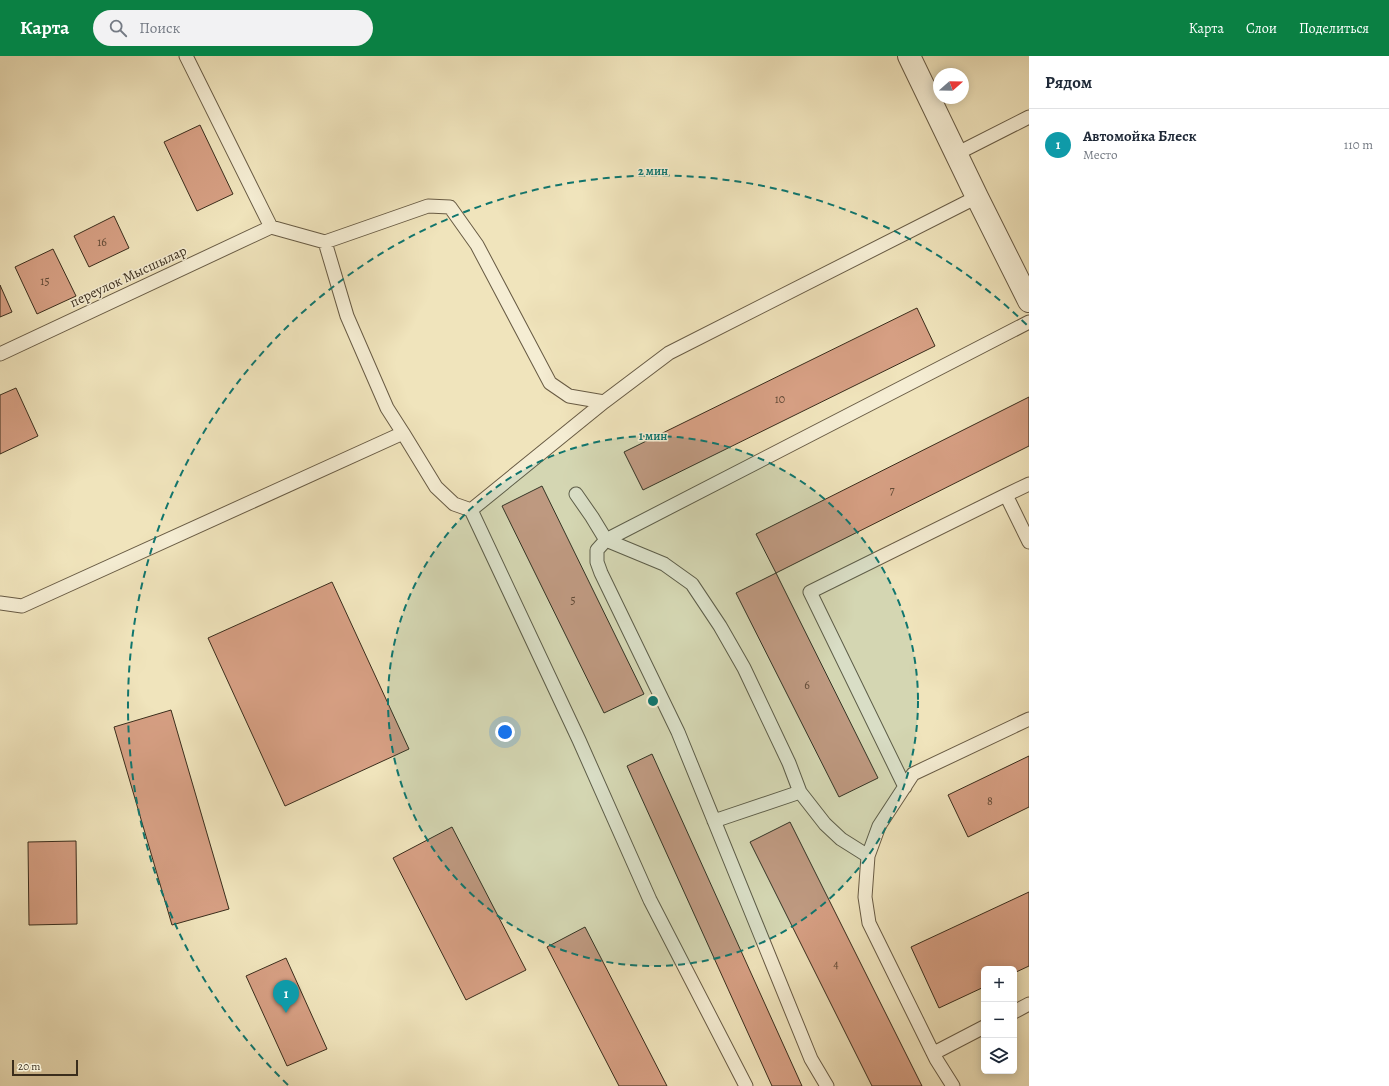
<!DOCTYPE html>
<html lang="ru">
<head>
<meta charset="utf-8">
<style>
	:root { --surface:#fff; --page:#f2f2f3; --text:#1f2937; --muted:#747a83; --line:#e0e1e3; --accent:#0b8043 }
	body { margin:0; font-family:Alegreya,serif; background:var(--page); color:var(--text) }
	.controls { position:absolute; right:12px; bottom:12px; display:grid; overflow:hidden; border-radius:6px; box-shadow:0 2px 10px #0003 }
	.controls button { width:36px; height:36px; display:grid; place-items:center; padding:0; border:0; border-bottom:1px solid var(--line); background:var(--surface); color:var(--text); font:20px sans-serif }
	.compass { position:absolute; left:933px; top:12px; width:36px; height:36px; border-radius:50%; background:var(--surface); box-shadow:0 2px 10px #0003; rotate:70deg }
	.scale { position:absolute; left:12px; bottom:10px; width:66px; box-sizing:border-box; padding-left:4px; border:2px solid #3a2d1c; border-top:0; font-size:11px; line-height:14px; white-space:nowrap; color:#3a2d1c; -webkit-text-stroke:3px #f5edd3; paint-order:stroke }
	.you { position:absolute; left:505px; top:676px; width:14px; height:14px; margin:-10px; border:3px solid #fff; border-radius:50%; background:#1a73e8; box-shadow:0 0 0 6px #1a73e833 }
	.badge { display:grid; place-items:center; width:26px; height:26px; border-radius:50%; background:var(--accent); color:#fff; font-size:13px; font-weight:700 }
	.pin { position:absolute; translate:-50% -33px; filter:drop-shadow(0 1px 2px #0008) }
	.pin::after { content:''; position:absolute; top:21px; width:14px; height:12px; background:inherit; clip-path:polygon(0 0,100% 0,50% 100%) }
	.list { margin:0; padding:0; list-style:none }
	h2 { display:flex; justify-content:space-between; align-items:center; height:52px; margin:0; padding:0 16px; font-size:17px }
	h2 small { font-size:13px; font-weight:400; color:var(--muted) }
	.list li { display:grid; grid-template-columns:26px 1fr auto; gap:12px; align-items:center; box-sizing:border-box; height:72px; padding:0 16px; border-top:1px solid var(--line) }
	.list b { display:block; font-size:15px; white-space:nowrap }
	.list p { margin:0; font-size:13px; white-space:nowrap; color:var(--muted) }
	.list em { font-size:13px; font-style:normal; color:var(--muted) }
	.icon { flex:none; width:22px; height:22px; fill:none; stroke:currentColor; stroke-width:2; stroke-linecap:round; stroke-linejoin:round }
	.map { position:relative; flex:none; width:1029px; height:1030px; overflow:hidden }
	header { display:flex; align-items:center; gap:24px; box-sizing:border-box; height:56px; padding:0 20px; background:var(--accent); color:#fff }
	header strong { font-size:19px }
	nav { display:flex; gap:22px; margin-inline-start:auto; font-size:14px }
	.search { width:280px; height:36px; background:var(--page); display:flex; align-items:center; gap:10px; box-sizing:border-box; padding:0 14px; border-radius:22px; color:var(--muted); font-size:15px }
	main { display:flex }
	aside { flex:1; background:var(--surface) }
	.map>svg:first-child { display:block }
	.building { fill:#d69f83; stroke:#3a2d1c }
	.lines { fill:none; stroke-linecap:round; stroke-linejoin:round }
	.service-casing { stroke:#685b44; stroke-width:15 }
	.minor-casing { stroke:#685b44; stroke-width:24 }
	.service { stroke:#f5edd3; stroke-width:13 }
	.minor { stroke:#f5edd3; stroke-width:22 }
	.ring { fill:none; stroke:#0f766e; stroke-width:2; stroke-dasharray:7 5 }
	.labels { text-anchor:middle; stroke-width:3; stroke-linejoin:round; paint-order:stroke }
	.number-label { font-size:12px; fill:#614a36 }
	.street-label { font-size:14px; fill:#3a2d1c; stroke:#f5edd3 }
	.centre { fill:#0f766e; stroke:#f5edd3; stroke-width:2 }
	.ring-label { font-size:12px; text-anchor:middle; font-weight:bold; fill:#0f766e; stroke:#f5edd3; stroke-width:3; stroke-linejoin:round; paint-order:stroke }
</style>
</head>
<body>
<header>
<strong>Карта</strong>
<div class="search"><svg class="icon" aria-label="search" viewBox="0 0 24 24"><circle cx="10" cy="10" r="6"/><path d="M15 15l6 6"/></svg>Поиск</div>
<nav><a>Карта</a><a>Слои</a><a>Поделиться</a></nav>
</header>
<main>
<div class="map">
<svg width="1029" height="1030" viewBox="0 0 1029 1030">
	<rect width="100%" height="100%" fill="#f0e4bc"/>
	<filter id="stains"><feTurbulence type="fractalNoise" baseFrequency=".005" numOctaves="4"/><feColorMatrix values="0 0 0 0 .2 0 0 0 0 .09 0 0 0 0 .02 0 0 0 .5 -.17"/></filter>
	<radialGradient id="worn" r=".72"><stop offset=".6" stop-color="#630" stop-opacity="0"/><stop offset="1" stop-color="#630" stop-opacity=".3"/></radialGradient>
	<path class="building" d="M 200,69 L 233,138 L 197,155 L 164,86 Z
		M 114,160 L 129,192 L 89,211 L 74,180 Z
		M 53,193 L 76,240 L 37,258 L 15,211 Z
		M 0,229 L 12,256 L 0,261 Z
		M 917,252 L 935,290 L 643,434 L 624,396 Z
		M 16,332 L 38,380 L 0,398 L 0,339 Z
		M 1029,341 L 1029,390 L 776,517 L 756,478 Z
		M 542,430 L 644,638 L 604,657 L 502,450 Z
		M 776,517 L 878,722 L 839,741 L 736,537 Z
		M 332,526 L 409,693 L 285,750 L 208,582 Z
		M 171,654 L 229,853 L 172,869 L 114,671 Z
		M 652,698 L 802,1030 L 772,1030 L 627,710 Z
		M 1029,700 L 1029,751 L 968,781 L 948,739 Z
		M 790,766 L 922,1030 L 872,1030 L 750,786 Z
		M 452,771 L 526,914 L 466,944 L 393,802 Z
		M 76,785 L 77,868 L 29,869 L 28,786 Z
		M 1029,836 L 1029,910 L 1014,917 L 1014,913 L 984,913 L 984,931 L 939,952 L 911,891 Z
		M 585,871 L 667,1030 L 619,1030 L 547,891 Z
		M 286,902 L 327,993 L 287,1010 L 246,920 Z"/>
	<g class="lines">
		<defs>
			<path id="service" d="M 186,0 L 271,171 L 325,186 L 428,150 L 450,151 L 477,189 L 550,327 L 569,340 L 604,346 L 669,297 L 977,141
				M 956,98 L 1029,61
				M 325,186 L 347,260 L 387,352 L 403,377
				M 0,298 L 271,171
				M 1029,428 L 1006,439 L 1029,486
				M 576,438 L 592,461 L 606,484 L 664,508 L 692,528 L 720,570 L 744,612 L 789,707 L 800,736 L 825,768 L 841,783 L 868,800
				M 471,454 L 579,684 L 650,844 L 746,1030
				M 0,547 L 22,550 L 403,377 L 436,431 L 454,448 L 471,454 L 604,346
				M 905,731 L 810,536 L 1006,439
				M 714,765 L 800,736
				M 1014,956 L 1029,948
				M 934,997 L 984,971
				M 827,1030 L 811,1003 L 678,676 L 601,517 L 597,506 L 597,494 L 606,484 L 1029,266
				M 953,1030 L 936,1003 L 869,867 L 865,841 L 868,800 L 879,770 L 913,718 L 1029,663"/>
			<path id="minor" d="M 909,0 L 977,141 L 1029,245"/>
		</defs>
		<use href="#service" class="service-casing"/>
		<use href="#minor" class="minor-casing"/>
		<use href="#service" class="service"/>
		<use href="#minor" class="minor"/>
	</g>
	<circle cx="653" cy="645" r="265" fill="#0f766e" fill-opacity=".12"/>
	<g class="ring">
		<circle cx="653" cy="645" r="265"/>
		<path d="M288 1029A530 530 0 1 1 1028 270"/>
	</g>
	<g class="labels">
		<g class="number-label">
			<text x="102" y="190">16</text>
			<text x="45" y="229">15</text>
			<text x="780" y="347">10</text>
			<text x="892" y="438">7</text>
			<text x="573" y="548">5</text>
			<text x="807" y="633">6</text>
			<text x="990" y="749">8</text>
			<text x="836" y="912">4</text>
		</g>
		<g class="street-label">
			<text transform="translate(128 220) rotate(-25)" y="5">переулок Мысшылар</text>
		</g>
	</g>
	<circle cx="653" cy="645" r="6" class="centre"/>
	<g class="ring-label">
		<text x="653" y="119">2 мин</text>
		<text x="653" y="384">1 мин</text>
	</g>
	<rect width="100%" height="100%" filter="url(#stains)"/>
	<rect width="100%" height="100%" fill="url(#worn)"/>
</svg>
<div class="controls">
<button>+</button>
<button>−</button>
<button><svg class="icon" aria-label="layers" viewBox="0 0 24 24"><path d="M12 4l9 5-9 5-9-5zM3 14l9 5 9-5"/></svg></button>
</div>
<svg class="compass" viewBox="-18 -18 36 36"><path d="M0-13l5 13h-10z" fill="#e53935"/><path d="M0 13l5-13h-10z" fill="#747a83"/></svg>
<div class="scale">20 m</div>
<div class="you"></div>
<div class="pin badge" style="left:286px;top:957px;background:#0f9aa8">1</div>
</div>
<aside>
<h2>Рядом<small></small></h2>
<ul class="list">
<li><span class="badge" style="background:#0f9aa8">1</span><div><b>Автомойка Блеск</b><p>Место</p></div><em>110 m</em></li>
</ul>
</aside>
</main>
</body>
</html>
